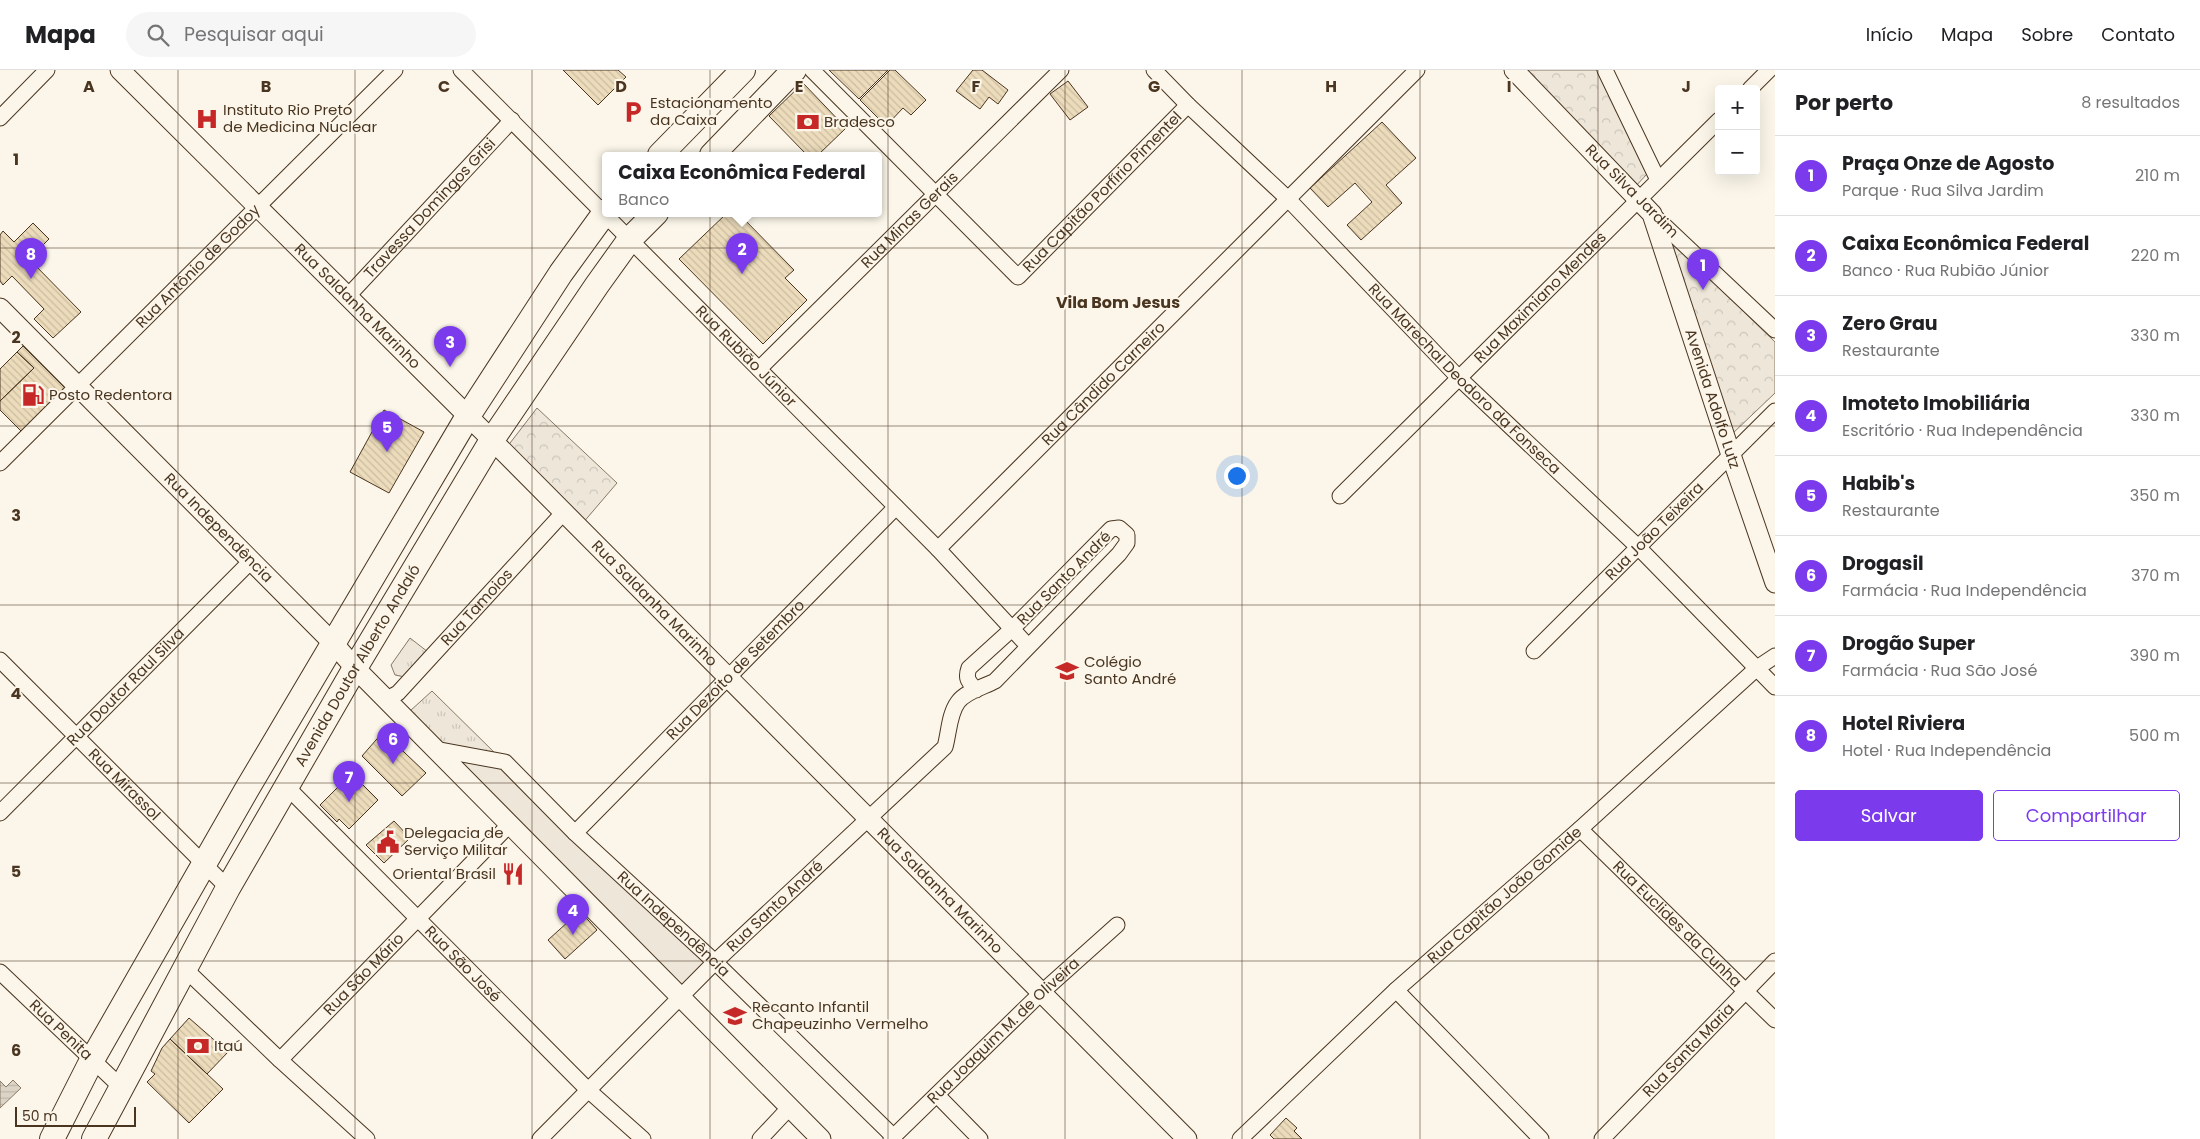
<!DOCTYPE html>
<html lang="pt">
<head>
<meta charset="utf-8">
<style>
	:root { --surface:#fff; --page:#f6f6f6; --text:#202124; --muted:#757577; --line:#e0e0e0; --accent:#7c3aed }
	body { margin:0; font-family:Poppins,sans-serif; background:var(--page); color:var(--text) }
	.controls { position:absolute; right:15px; top:15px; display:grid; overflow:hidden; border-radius:5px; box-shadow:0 5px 20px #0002 }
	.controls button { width:45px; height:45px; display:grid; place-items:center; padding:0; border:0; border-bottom:1px solid var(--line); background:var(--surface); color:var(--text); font:25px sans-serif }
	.scale { position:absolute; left:15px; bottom:12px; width:121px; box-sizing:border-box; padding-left:5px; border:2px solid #4a3520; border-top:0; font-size:14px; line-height:18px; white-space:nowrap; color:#4a3520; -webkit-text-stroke:4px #fbf6e9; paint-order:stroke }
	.you { position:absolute; left:1236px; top:405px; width:18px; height:18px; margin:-12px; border:4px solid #fff; border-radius:50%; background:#1a73e8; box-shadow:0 0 0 8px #1a73e833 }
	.badge { display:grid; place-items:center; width:32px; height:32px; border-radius:50%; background:var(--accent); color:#fff; font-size:16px; font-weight:700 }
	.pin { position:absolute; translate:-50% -41px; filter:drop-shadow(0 1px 2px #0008) }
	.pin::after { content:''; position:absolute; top:26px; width:18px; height:15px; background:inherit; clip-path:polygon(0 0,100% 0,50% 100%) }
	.popup { position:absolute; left:602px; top:82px; width:280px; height:65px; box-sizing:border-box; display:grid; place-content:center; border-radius:5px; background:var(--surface); filter:drop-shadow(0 1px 4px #0005); font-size:16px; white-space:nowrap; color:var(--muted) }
	.popup b { font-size:19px; color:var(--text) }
	.popup::after { content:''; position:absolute; left:50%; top:100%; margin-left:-10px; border:10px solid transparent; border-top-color:var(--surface) }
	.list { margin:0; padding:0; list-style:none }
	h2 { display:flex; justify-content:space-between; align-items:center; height:65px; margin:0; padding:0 20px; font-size:21px }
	h2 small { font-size:16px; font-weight:400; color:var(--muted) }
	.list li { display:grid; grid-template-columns:32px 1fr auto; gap:15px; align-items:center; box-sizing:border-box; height:80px; padding:0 20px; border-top:1px solid var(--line) }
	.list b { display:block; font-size:19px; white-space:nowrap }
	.list p { margin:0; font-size:16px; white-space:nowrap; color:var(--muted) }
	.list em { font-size:16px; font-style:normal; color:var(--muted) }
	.actions { display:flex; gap:10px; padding:15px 20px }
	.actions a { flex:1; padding:11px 0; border:1px solid var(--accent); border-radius:5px; text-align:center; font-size:18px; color:var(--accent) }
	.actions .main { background:var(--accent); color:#fff }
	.icon { flex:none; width:28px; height:28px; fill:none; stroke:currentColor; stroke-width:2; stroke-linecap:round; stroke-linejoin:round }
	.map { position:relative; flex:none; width:1775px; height:1069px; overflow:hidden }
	header { display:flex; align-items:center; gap:30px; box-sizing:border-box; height:70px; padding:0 25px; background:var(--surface); border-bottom:1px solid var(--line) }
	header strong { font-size:24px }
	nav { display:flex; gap:28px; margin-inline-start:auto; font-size:18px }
	.search { width:350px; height:45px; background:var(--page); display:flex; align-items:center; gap:12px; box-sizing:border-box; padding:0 18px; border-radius:28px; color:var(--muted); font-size:19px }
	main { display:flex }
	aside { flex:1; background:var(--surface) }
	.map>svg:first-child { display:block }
	.grass { fill:url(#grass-tufts); stroke:#887966 }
	.park { fill:url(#park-crowns); stroke:#887966 }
	.garden { fill:#ede6d9; stroke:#887966 }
	.water { fill:url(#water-rules); stroke:#887966 }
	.building { fill:url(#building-back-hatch); stroke:#4a3520 }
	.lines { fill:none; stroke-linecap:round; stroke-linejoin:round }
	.minor-casing { stroke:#4a3520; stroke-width:17 }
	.tertiary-casing { stroke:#4a3520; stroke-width:21 }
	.primary-casing { stroke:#4a3520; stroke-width:26 }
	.minor { stroke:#fbf6e9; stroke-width:15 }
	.tertiary { stroke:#fbf6e9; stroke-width:19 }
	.primary { stroke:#fbf6e9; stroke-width:24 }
	.grid { fill:none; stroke:#4a3520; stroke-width:1; stroke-opacity:0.55 }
	.labels { text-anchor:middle; stroke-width:4; stroke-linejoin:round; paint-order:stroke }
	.poi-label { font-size:15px; fill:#4a3520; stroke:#fbf6e9; text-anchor:start }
	.street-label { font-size:15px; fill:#4a3520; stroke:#fbf6e9 }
	.neighbourhood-label { font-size:16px; font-weight:bold; fill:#4a3520; stroke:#fbf6e9 }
	.grid-label { font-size:16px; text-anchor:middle; font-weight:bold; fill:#4a3520; stroke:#fbf6e9; stroke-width:4; stroke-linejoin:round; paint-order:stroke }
</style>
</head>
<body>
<header>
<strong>Mapa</strong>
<div class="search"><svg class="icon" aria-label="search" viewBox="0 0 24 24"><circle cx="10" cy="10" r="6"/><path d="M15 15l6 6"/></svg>Pesquisar aqui</div>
<nav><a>Início</a><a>Mapa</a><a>Sobre</a><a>Contato</a></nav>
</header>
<main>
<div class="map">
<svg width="1775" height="1069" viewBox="0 0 1775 1069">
	<defs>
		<pattern id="grass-tufts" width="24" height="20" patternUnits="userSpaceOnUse" patternTransform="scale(1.25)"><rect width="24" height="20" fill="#ede6d9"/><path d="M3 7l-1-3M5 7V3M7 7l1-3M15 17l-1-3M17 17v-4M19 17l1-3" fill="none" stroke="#cdc6ba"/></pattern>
		<pattern id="park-crowns" width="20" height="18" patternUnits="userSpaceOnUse" patternTransform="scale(1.25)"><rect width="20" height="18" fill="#ede6d9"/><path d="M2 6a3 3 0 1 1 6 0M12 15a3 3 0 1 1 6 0" fill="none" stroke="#cdc6ba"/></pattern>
		<pattern id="water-rules" width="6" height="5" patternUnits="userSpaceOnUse" patternTransform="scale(1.25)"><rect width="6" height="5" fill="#dcd4c6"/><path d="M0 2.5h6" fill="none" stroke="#beb7aa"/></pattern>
		<pattern id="building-back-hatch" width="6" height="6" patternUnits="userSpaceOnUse" patternTransform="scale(1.25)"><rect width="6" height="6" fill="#ecdcbc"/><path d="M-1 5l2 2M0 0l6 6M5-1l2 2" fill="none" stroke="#ccbda1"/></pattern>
	</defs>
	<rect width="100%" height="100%" fill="#fbf6e9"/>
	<path class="grass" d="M 410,568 L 428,582 L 405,607 L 395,605 L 391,595 Z
		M 432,621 L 499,687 L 443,674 L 410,641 Z"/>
	<path class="park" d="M 1523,0 L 1597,0 L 1647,104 L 1634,118 Z
		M 1668,168 L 1775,272 L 1775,323 L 1731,365 Z
		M 537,338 L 617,413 L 582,454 L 507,377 Z"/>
	<path class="garden" d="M 446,684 L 501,695 L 711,895 L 685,924 Z"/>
	<path class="water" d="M 13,1010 L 21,1018 L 0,1038 L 0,1011 L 6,1017 Z"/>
	<path class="building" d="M 563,0 L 618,0 L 626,7 L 598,35 Z
		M 829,0 L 888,0 L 859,29 Z
		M 890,0 L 895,0 L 926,30 L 911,45 L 903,38 L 886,56 L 860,30 Z
		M 973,0 L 982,0 L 1008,20 L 998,34 L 989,27 L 980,39 L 956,21 Z
		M 1068,11 L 1088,37 L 1070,50 L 1050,24 Z
		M 803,13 L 846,58 L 818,85 L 807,85 L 769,46 Z
		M 1382,52 L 1416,88 L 1386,115 L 1402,133 L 1361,170 L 1347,155 L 1372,132 L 1355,113 L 1328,137 L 1310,118 Z
		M 727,143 L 738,143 L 794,200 L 785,208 L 807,230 L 763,274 L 679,189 Z
		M 33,153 L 49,169 L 29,189 L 81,242 L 53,268 L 34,249 L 44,239 L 12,206 L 3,215 L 0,211 L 0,165 L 3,161 L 14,172 Z
		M 23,276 L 66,319 L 22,362 L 0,340 L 0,331 L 34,298 L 17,282 Z
		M 17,282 L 34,298 L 0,331 L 0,299 Z
		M 384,340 L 424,362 L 389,423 L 350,402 Z
		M 383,662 L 426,703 L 402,726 L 362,686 Z
		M 355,707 L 378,730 L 349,759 L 339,749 L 337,752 L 320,735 L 340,715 L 343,718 Z
		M 394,751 L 410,768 L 384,793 L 366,775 Z
		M 580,841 L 597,860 L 565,889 L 548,870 Z
		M 189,948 L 228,982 L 207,1004 L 170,969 Z
		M 170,969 L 223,1019 L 189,1053 L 147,1012 L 155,1004 L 151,1001 L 162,978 Z
		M 1286,1048 L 1297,1058 L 1294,1061 L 1302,1069 L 1274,1069 L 1270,1065 Z"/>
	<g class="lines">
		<defs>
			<g id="minor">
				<path id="s1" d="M 461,0 L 938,479 L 1028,576"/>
				<path id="s2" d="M 812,0 L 1018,207 L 1188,35"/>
				<path id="s3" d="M 1154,0 L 1188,35 L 1288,129 L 1459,308 L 1638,477 L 1775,617"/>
				<path d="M 1605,0 L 1658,110"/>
				<path d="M 1750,19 L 1769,0"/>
				<path d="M 0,48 L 47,0"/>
				<path d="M 1652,144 L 1775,260"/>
				<path id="s4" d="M 348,226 L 512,50"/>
				<path id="s5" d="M 759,299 L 1061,0"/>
				<path id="s6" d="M 0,393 L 395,0"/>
				<path id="s7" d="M 1340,426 L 1719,50"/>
				<path id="s8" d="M 938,479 L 1417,0"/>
				<path id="s9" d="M 1534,581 L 1775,341"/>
				<path id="s10" d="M 0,590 L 228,818"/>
				<path id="s11" d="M 387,629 L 398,623 L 564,442"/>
				<path id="s12" d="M 435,679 L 505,692 L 575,763 L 715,892 L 894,1067"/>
				<path id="s13" d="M 286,716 L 588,1020 L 643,1069"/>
				<path id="s14" d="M 0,743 L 250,492"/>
				<path id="s15" d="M 1580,759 L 1775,950"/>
				<path id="s16" d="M 575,763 L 896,437"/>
				<path d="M 186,900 L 280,990 L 367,1069"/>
				<path id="s17" d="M 0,902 L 121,1017"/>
				<path d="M 1396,920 L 1541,1069"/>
				<path id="s18" d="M 280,990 L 510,754"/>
				<path d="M 937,1025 L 980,1069"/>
				<path id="s19" d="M 540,1069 L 715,892 L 945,677 C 949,663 949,644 958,632 C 966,621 984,617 995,611 L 1119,484 L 1127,473 L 1127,465 L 1119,458 L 1111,459 L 1012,559 L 969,598 C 965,609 969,612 976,620"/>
				<path d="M 760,1069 L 790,1037"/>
				<path id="s20" d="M 891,1069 L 1041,923 L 1117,855"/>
				<path id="s21" d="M 1240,1069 L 1396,920 L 1580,759 L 1757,598 L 1775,586"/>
				<path id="s22" d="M 1602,1069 L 1775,891"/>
			</g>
			<g id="tertiary">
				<path id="s23" d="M 120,0 L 492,370 L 1187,1069"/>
				<path id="s24" d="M 1514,0 L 1652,144 L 1731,385 L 1775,513"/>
				<path id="s25" d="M 0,238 L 334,574 L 355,598 L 821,1069"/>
			</g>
			<g id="primary">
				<path d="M 660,85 L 743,0"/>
				<path d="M 712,85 L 794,0"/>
				<path d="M 52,1069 L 92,990 L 247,719 L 468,346 L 561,203 L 606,141"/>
				<path id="s26" d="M 94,1069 L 228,818 L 355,598 L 492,370 L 597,215 L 630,169 L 656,143"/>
			</g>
		</defs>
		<use href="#minor" class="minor-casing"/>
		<use href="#tertiary" class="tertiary-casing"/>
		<use href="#primary" class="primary-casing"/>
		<use href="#minor" class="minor"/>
		<use href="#tertiary" class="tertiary"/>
		<use href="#primary" class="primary"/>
	</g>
	<path class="grid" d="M 178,0 L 178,1069M 355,0 L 355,1069M 532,0 L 532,1069M 710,0 L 710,1069M 888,0 L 888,1069M 1065,0 L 1065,1069M 1242,0 L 1242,1069M 1420,0 L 1420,1069M 1598,0 L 1598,1069M 0,178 L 1775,178M 0,356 L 1775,356M 0,535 L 1775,535M 0,713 L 1775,713M 0,891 L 1775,891"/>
	<defs>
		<symbol id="parking-bare" viewBox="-9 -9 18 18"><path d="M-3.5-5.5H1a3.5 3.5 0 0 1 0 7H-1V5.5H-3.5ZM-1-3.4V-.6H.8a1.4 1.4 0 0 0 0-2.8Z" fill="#c62828" stroke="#fbf6e9" stroke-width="2.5" paint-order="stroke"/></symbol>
		<symbol id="hospital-bare" viewBox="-9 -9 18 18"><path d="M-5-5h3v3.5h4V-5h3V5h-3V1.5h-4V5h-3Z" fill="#c62828" stroke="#fbf6e9" stroke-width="2.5" paint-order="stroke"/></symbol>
		<symbol id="bank-bare" viewBox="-9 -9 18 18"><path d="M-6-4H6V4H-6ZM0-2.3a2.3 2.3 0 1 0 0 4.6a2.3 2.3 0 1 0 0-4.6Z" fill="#c62828" stroke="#fbf6e9" stroke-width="2.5" paint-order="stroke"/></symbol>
		<symbol id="fuel-bare" viewBox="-9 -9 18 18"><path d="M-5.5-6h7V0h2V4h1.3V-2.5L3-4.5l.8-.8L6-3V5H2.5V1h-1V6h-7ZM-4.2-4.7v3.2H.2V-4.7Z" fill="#c62828" stroke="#fbf6e9" stroke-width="2.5" paint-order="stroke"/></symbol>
		<symbol id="school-bare" viewBox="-9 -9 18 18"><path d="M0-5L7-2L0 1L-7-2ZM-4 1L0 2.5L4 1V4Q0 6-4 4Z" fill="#c62828" stroke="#fbf6e9" stroke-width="2.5" paint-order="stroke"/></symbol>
		<symbol id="civic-bare" viewBox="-9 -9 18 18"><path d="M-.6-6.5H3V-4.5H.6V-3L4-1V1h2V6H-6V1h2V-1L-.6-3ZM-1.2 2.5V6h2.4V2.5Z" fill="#c62828" stroke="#fbf6e9" stroke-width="2.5" paint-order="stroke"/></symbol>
		<symbol id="restaurant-bare" viewBox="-9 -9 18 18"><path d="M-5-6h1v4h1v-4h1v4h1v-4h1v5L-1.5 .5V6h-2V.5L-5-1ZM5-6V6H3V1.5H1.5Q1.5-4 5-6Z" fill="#c62828" stroke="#fbf6e9" stroke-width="2.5" paint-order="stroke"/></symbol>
	</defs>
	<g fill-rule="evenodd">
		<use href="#parking-bare" x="617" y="26" width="32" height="32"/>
		<use href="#hospital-bare" x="191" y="33" width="32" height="32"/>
		<use href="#bank-bare" x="792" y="36" width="32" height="32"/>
		<use href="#fuel-bare" x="17" y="309" width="32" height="32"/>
		<use href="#school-bare" x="1051" y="585" width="32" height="32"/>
		<use href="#civic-bare" x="372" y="756" width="32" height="32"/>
		<use href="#restaurant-bare" x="497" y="788" width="32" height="32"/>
		<use href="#school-bare" x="719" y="930" width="32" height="32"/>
		<use href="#bank-bare" x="182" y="960" width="32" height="32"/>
	</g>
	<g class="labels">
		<g class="poi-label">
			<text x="650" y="38">Estacionamento<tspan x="650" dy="17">da Caixa</tspan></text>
			<text x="223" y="45">Instituto Rio Preto<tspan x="223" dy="17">de Medicina Nuclear</tspan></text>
			<text x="824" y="57">Bradesco</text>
			<text x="49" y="330">Posto Redentora</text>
			<text x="1084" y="597">Colégio<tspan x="1084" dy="17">Santo André</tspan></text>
			<text x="404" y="768">Delegacia de<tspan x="404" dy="17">Serviço Militar</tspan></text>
			<text x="496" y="809" text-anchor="end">Oriental Brasil</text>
			<text x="752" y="942">Recanto Infantil<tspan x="752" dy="17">Chapeuzinho Vermelho</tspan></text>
			<text x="214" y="981">Itaú</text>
		</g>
		<g class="street-label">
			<text dy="5" stroke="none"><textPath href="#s2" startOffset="412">Rua Capitão Porfírio Pimentel</textPath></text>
			<text transform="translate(1632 121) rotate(45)" y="5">Rua Silva Jardim</text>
			<text dy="5" stroke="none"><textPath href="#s4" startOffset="120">Travessa Domingos Grisi</textPath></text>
			<text dy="5" stroke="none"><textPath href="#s5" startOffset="212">Rua Minas Gerais</textPath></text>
			<text dy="5" stroke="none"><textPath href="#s6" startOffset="279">Rua Antônio de Godoy</textPath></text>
			<text dy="5" stroke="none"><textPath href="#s7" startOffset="282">Rua Maximiano Mendes</textPath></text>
			<text dy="5" stroke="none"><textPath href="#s23" startOffset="335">Rua Saldanha Marinho</textPath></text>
			<text dy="5" stroke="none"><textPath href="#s1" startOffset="404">Rua Rubião Júnior</textPath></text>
			<text dy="5" stroke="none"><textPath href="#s3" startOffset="438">Rua Marechal Deodoro da Fonseca</textPath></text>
			<text dy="5" stroke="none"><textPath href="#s8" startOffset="234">Rua Cândido Carneiro</textPath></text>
			<text dy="5" stroke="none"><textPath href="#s24" startOffset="394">Avenida Adolfo Lutz</textPath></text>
			<text dy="5" stroke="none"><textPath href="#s25" startOffset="310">Rua Independência</textPath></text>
			<text dy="5" stroke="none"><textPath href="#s9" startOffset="170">Rua João Teixeira</textPath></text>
			<text transform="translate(1064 508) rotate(-45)" y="5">Rua Santo André</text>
			<text dy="5" stroke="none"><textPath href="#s23" startOffset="755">Rua Saldanha Marinho</textPath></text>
			<text dy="5" stroke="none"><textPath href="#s11" startOffset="129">Rua Tamoios</textPath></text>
			<text dy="5" stroke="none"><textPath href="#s26" startOffset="542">Avenida Doutor Alberto Andaló</textPath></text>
			<text dy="5" stroke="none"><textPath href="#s16" startOffset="229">Rua Dezoito de Setembro</textPath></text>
			<text dy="5" stroke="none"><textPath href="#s14" startOffset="178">Rua Doutor Raul Silva</textPath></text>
			<text dy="5" stroke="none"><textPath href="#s10" startOffset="176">Rua Mirassol</textPath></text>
			<text dy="5" stroke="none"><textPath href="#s23" startOffset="1160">Rua Saldanha Marinho</textPath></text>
			<text dy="5" stroke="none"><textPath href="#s21" startOffset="360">Rua Capitão João Gomide</textPath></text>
			<text dy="5" stroke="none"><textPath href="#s19" startOffset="331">Rua Santo André</textPath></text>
			<text dy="5" stroke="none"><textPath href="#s12" startOffset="305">Rua Independência</textPath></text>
			<text dy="5" stroke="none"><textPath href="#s15" startOffset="136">Rua Euclides da Cunha</textPath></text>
			<text dy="5" stroke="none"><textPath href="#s13" startOffset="251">Rua São José</textPath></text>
			<text dy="5" stroke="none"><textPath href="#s18" startOffset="120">Rua São Mário</textPath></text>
			<text dy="5" stroke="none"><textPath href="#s17" startOffset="84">Rua Penita</textPath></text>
			<text dy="5" stroke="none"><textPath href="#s20" startOffset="156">Rua Joaquim M. de Oliveira</textPath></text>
			<text dy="5" stroke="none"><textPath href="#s22" startOffset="124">Rua Santa Maria</textPath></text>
		</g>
		<g class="neighbourhood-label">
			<text x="1118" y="238">Vila Bom Jesus</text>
		</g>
	</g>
	<g class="grid-label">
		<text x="89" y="22">A</text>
		<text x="266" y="22">B</text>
		<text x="444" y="22">C</text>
		<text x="621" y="22">D</text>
		<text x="799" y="22">E</text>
		<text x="976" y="22">F</text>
		<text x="1154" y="22">G</text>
		<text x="1331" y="22">H</text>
		<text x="1509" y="22">I</text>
		<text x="1686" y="22">J</text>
		<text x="16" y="95">1</text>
		<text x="16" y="273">2</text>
		<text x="16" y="451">3</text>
		<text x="16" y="629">4</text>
		<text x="16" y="807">5</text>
		<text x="16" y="986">6</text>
	</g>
</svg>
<div class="controls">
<button>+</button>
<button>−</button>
</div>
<div class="scale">50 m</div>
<div class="you"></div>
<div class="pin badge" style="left:1703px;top:220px">1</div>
<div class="pin badge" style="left:742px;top:204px">2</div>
<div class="popup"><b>Caixa Econômica Federal</b>Banco</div>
<div class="pin badge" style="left:450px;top:297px">3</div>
<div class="pin badge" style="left:573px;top:865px">4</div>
<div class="pin badge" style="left:387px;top:382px">5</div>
<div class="pin badge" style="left:393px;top:694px">6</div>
<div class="pin badge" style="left:349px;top:732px">7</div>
<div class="pin badge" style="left:31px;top:209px">8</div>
</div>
<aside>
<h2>Por perto<small>8 resultados</small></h2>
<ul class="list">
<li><span class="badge">1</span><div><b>Praça Onze de Agosto</b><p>Parque · Rua Silva Jardim</p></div><em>210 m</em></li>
<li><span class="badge">2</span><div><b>Caixa Econômica Federal</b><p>Banco · Rua Rubião Júnior</p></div><em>220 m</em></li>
<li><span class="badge">3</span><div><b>Zero Grau</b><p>Restaurante</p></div><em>330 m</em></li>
<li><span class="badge">4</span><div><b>Imoteto Imobiliária</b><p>Escritório · Rua Independência</p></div><em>330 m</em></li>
<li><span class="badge">5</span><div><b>Habib's</b><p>Restaurante</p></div><em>350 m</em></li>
<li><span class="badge">6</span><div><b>Drogasil</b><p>Farmácia · Rua Independência</p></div><em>370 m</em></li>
<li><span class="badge">7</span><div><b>Drogão Super</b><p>Farmácia · Rua São José</p></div><em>390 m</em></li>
<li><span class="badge">8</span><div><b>Hotel Riviera</b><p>Hotel · Rua Independência</p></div><em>500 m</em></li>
</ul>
<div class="actions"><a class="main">Salvar</a><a>Compartilhar</a></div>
</aside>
</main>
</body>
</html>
